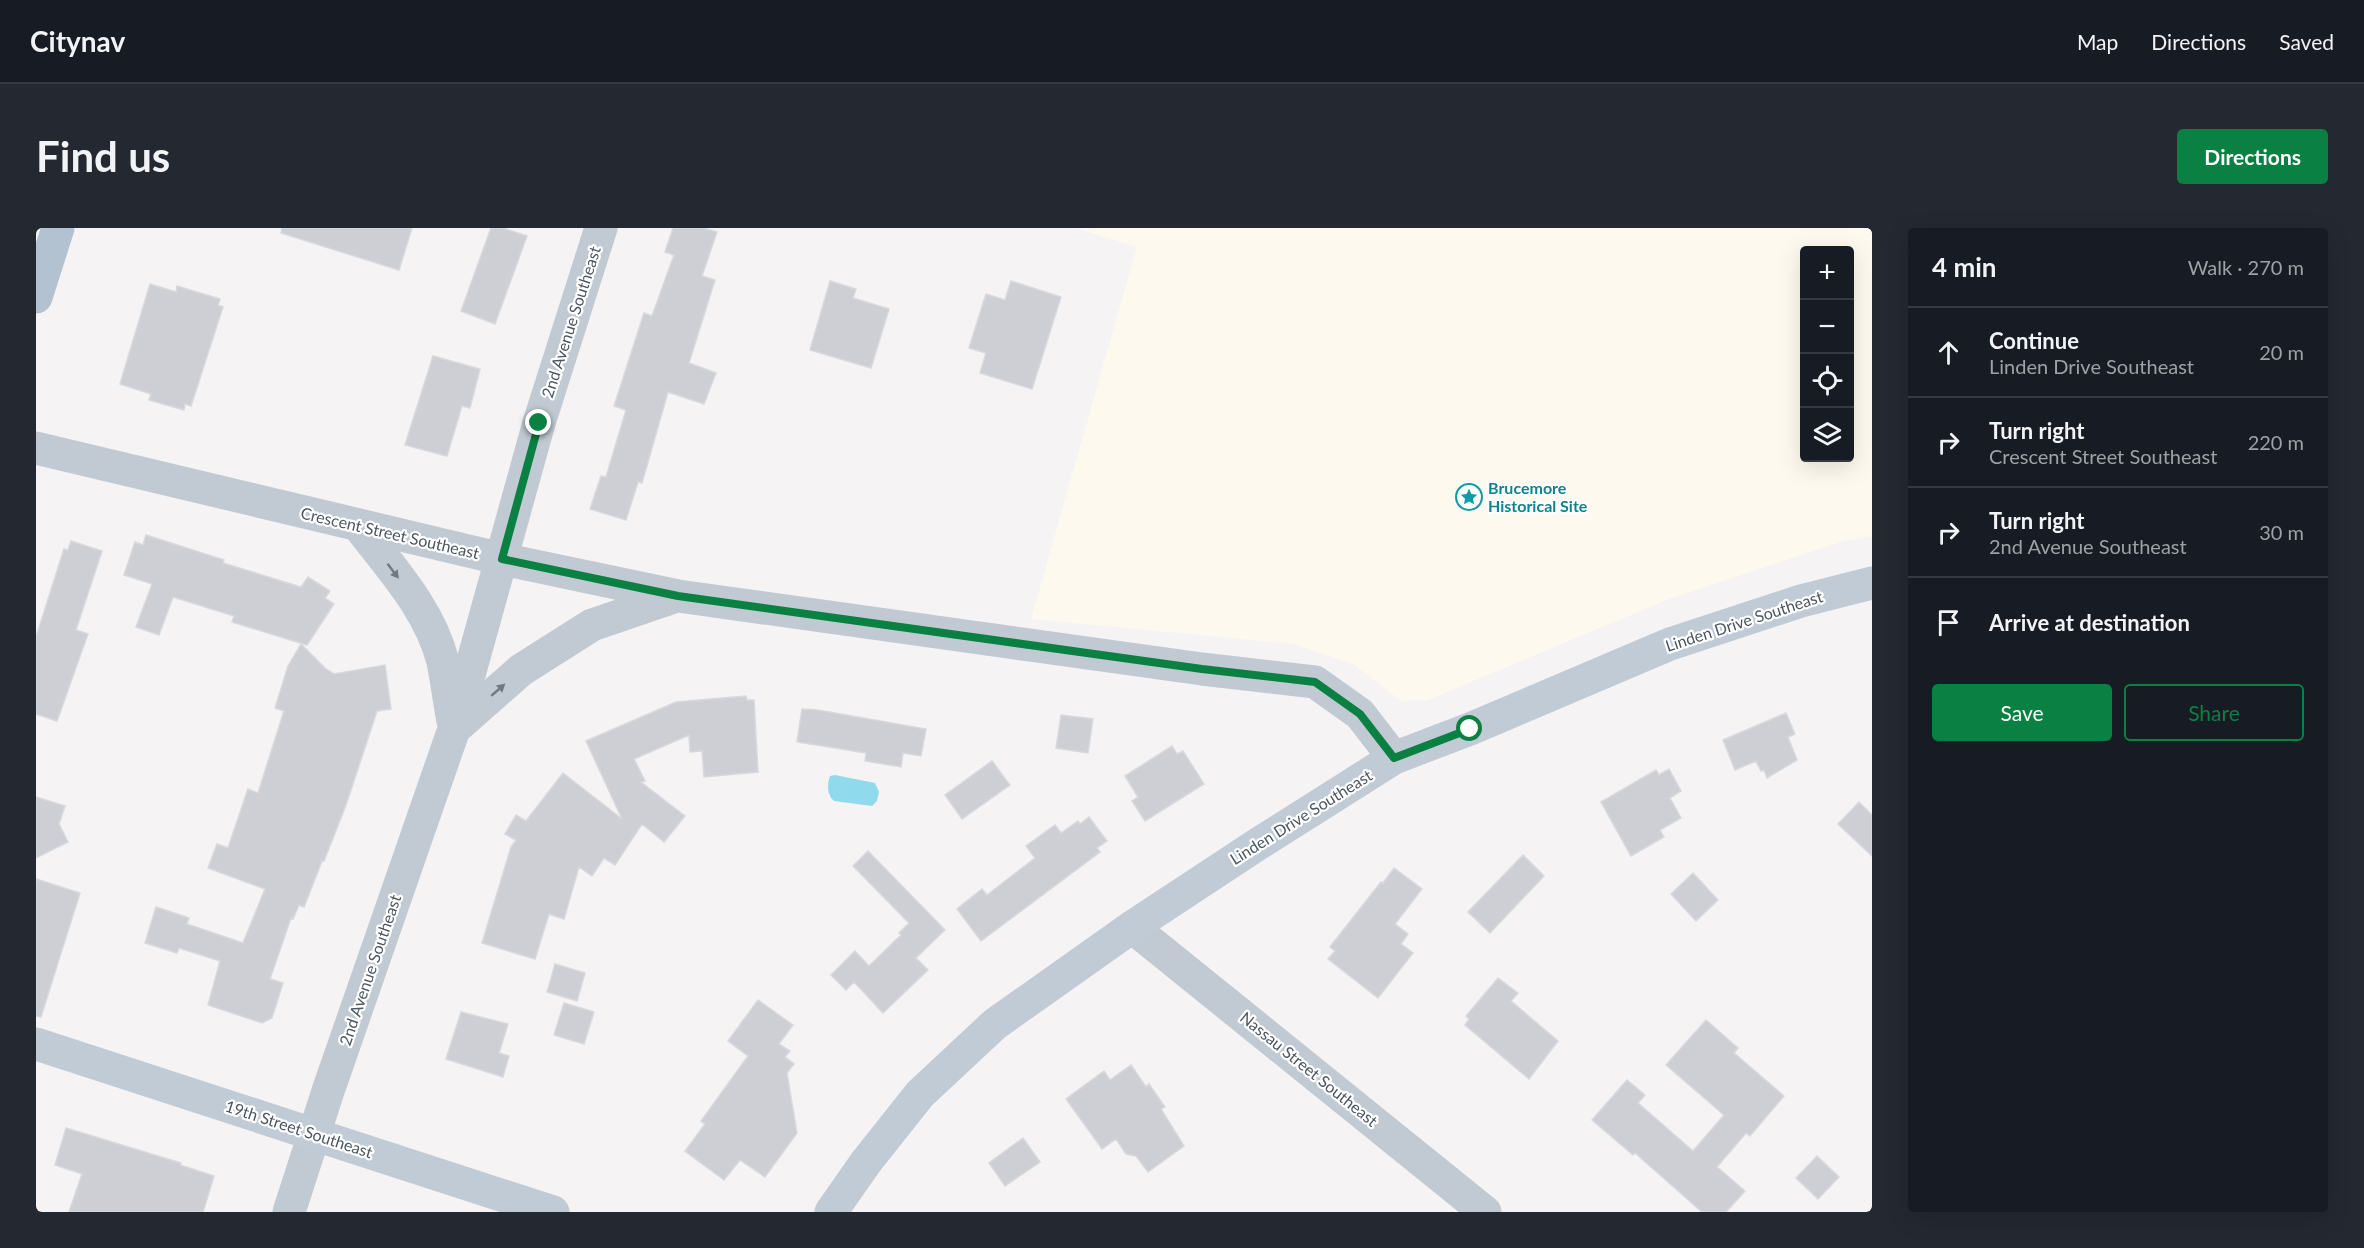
<!DOCTYPE html>
<html lang="en">
<head>
<meta charset="utf-8">
<style>
	:root { --surface:#171b24; --page:#242831; --text:#f1f3f6; --muted:#9ea1a6; --line:#363941; --accent:#0b8043 }
	body { margin:0; font-family:Lato,sans-serif; background:var(--page); color:var(--text) }
	.controls { position:absolute; right:18px; top:18px; display:grid; overflow:hidden; border-radius:6px; box-shadow:0 6px 24px #0002 }
	.controls button { width:54px; height:54px; display:grid; place-items:center; padding:0; border:0; border-bottom:2px solid var(--line); background:var(--surface); color:var(--text); font:30px sans-serif }
	.stop { position:absolute; width:18px; height:18px; margin:-14px; border:4px solid #0b8043; border-radius:50%; background:#fff }
	.stop.end { background:#0b8043; border-color:#fff; box-shadow:0 2px 6px #0008 }
	.list { margin:0; padding:0; list-style:none }
	h2 { display:flex; justify-content:space-between; align-items:center; height:78px; margin:0; padding:0 24px; font-size:26px }
	h2 small { font-size:20px; font-weight:400; color:var(--muted) }
	.list li { display:grid; grid-template-columns:39px 1fr auto; gap:18px; align-items:center; box-sizing:border-box; height:90px; padding:0 24px; border-top:2px solid var(--line) }
	.list b { display:block; font-size:22px; white-space:nowrap }
	.list p { margin:0; font-size:20px; white-space:nowrap; color:var(--muted) }
	.list em { font-size:20px; font-style:normal; color:var(--muted) }
	.actions { display:flex; gap:12px; padding:18px 24px }
	.actions a { flex:1; padding:14px 0; border:2px solid var(--accent); border-radius:6px; text-align:center; font-size:21px; color:var(--accent) }
	.actions .main { background:var(--accent); color:#fff }
	.icon { flex:none; width:33px; height:33px; fill:none; stroke:currentColor; stroke-width:2; stroke-linecap:round; stroke-linejoin:round }
	.map { position:relative; flex:none; width:1836px; height:984px; overflow:hidden; border-radius:6px }
	header { display:flex; align-items:center; gap:36px; box-sizing:border-box; height:84px; padding:0 30px; background:var(--surface); border-bottom:2px solid var(--line) }
	header strong { font-size:28px }
	nav { display:flex; gap:33px; margin-inline-start:auto; font-size:21px }
	.intro { display:flex; align-items:center; justify-content:space-between; box-sizing:border-box; height:144px; padding:0 36px }
	h1 { margin:0; font-size:42px }
	.button { padding:15px 27px; border-radius:6px; background:var(--accent); color:#fff; font-size:21px; font-weight:700 }
	main { display:flex; gap:36px; padding:0 36px }
	aside { flex:1; background:var(--surface); border-radius:6px; box-shadow:0 6px 24px #0002 }
	.map>svg:first-child { display:block }
	.commercial { fill:#fdf9ef; fill-rule:evenodd }
	.water { fill:#90daee }
	.building { fill:#cdcfd5; stroke:#d7d9de; stroke-width:1.5 }
	.lines { fill:none; stroke-linecap:round; stroke-linejoin:round }
	.street { stroke:#c1cad2; stroke-width:33 }
	.secondary { stroke:#c1cbd6; stroke-width:33 }
	.primary { stroke:#b3c2d1; stroke-width:33 }
	.oneway { fill:#6e7983 }
	.route { stroke:#0b8043; stroke-width:8 }
	.labels { text-anchor:middle; stroke-width:4.5; stroke-linejoin:round; paint-order:stroke }
	.street-label { font-size:16px; fill:#4a5661; stroke:#fff }
	.culture-label { font-size:16px; font-weight:bold; fill:#0d838f; stroke:#fff; text-anchor:start }
</style>
</head>
<body>
<header>
<strong>Citynav</strong>
<nav><a>Map</a><a>Directions</a><a>Saved</a></nav>
</header>
<div class="intro"><h1>Find us</h1><a class="button">Directions</a></div>
<main>
<div class="map">
<svg width="1836" height="984" viewBox="0 0 1836 984">
	<rect width="100%" height="100%" fill="#f5f3f3"/>
	<path class="commercial" d="M 1040,0 L 1836,0 L 1836,308 L 1808,313 L 1633,371 L 1392,472 L 1365,473 L 1317,436 L 1258,416 L 995,391 L 1101,19 ZM 1768,22 L 1814,22 L 1814,230 L 1768,230 Z"/>
	<path class="water" d="M 799,547 L 839,555 L 843,564 L 841,573 L 836,578 L 798,573 C 791,568 791,556 794,548 Z"/>
	<path class="building" d="M 246,0 L 376,0 L 363,42 L 245,5 Z
		M 455,0 L 467,0 L 491,8 L 459,96 L 425,83 Z
		M 637,0 L 667,0 L 681,4 L 666,48 L 679,52 L 653,135 L 680,145 L 668,176 L 632,164 L 606,255 L 602,254 L 590,292 L 554,281 L 565,248 L 570,249 L 590,182 L 578,178 L 608,85 L 616,88 L 638,27 L 629,24 Z
		M 794,53 L 820,61 L 817,70 L 853,81 L 835,140 L 774,122 Z
		M 975,53 L 1025,69 L 996,161 L 944,145 L 950,125 L 933,120 L 950,66 L 969,72 Z
		M 114,56 L 140,64 L 141,58 L 184,71 L 182,77 L 187,79 L 155,178 L 149,176 L 148,182 L 113,172 L 115,166 L 84,156 Z
		M 397,128 L 444,141 L 434,180 L 426,178 L 411,228 L 369,217 Z
		M 110,307 L 188,332 L 187,335 L 265,359 L 272,349 L 294,363 L 289,370 L 298,376 L 271,417 L 196,394 L 198,388 L 137,369 L 123,407 L 100,399 L 116,356 L 88,347 L 99,314 L 107,317 Z
		M 35,313 L 66,323 L 40,402 L 52,406 L 21,493 L 0,486 L 0,409 L 28,321 L 32,322 Z
		M 265,416 L 289,440 L 298,446 L 349,437 L 355,481 L 341,483 L 310,577 L 288,633 L 286,633 L 268,679 L 263,677 L 257,691 L 255,690 L 234,751 L 247,755 L 236,790 L 226,795 L 172,777 L 184,733 L 143,720 L 141,725 L 109,715 L 120,679 L 153,690 L 151,696 L 207,715 L 229,661 L 172,640 L 181,616 L 192,620 L 212,561 L 222,565 L 248,483 L 239,480 L 252,438 Z
		M 710,468 L 711,472 L 718,472 L 722,544 L 668,549 L 666,523 L 654,524 L 653,507 L 598,531 L 609,553 L 605,554 L 649,588 L 628,614 L 606,596 L 579,637 L 568,630 L 556,648 L 543,639 L 528,691 L 513,686 L 499,731 L 446,715 L 475,619 L 480,612 L 469,606 L 480,587 L 490,593 L 527,545 L 586,591 L 550,513 L 640,474 Z
		M 766,481 L 782,482 L 890,501 L 885,528 L 867,525 L 865,539 L 829,533 L 830,525 L 761,514 Z
		M 1750,485 L 1759,506 L 1752,509 L 1761,532 L 1731,550 L 1728,542 L 1725,543 L 1720,533 L 1699,542 L 1687,512 Z
		M 1025,487 L 1057,491 L 1052,525 L 1020,520 Z
		M 1136,518 L 1141,526 L 1147,523 L 1168,556 L 1109,593 L 1096,573 L 1102,569 L 1089,548 Z
		M 956,533 L 974,557 L 926,591 L 909,567 Z
		M 1633,541 L 1645,563 L 1634,570 L 1645,590 L 1624,602 L 1628,609 L 1595,628 L 1565,574 L 1620,542 L 1623,547 Z
		M 0,569 L 29,578 L 23,596 L 32,614 L 0,630 Z
		M 1823,574 L 1836,587 L 1836,628 L 1802,596 Z
		M 1053,589 L 1071,613 L 1061,620 L 1064,624 L 945,713 L 921,681 L 946,661 L 951,667 L 999,630 L 990,618 L 1019,597 L 1025,605 L 1042,593 L 1044,596 Z
		M 832,623 L 909,702 L 880,730 L 892,742 L 847,785 L 818,754 L 810,762 L 795,747 L 819,723 L 833,738 L 865,707 L 863,705 L 873,695 L 817,638 Z
		M 1487,627 L 1508,648 L 1454,705 L 1432,684 Z
		M 1358,640 L 1386,661 L 1359,696 L 1372,706 L 1365,716 L 1377,725 L 1342,770 L 1292,731 L 1299,723 L 1294,719 L 1345,654 L 1347,655 Z
		M 1657,645 L 1682,672 L 1660,693 L 1635,666 Z
		M 0,651 L 44,665 L 5,789 L 0,788 Z
		M 519,736 L 549,745 L 541,773 L 511,764 Z
		M 1462,750 L 1482,765 L 1475,773 L 1522,813 L 1493,851 L 1429,797 L 1433,791 L 1430,788 Z
		M 722,772 L 757,797 L 743,816 L 754,823 L 749,829 L 758,836 L 751,845 L 761,905 L 729,949 L 704,932 L 688,952 L 649,923 L 669,896 L 665,893 L 712,828 L 692,813 Z
		M 528,775 L 558,784 L 548,816 L 518,807 Z
		M 425,784 L 472,796 L 463,825 L 473,828 L 467,849 L 410,831 Z
		M 1670,792 L 1702,820 L 1698,825 L 1748,868 L 1714,908 L 1710,905 L 1681,939 L 1709,963 L 1690,984 L 1666,984 L 1599,925 L 1597,927 L 1556,892 L 1591,852 L 1609,867 L 1602,875 L 1657,923 L 1688,887 L 1630,837 Z
		M 1095,837 L 1110,859 L 1113,856 L 1129,879 L 1125,881 L 1148,918 L 1112,944 L 1100,928 L 1090,926 L 1080,911 L 1066,921 L 1030,871 L 1068,843 L 1074,852 Z
		M 30,900 L 145,935 L 144,937 L 178,948 L 167,984 L 33,984 L 46,946 L 19,937 Z
		M 987,910 L 1004,934 L 969,958 L 953,935 Z
		M 1781,928 L 1803,949 L 1782,971 L 1760,950 Z"/>
	<g class="lines">
		<path class="street" d="M 0,220 L 466,331 L 642,368 L 1166,441 L 1279,454 L 1324,486 L 1358,530
			M 322,297 C 354,339 394,381 407,434 C 411,453 413,473 417,493
			M 418,501 L 485,442 L 556,397 L 641,368
			M 1096,699 L 1449,984
			M 253,984 L 292,863 L 418,501 L 503,195 L 565,0"/>
		<path class="secondary" d="M 0,816 L 517,984
			M 795,984 L 830,934 L 884,866 L 959,796 L 1096,699 L 1222,616 L 1358,530 L 1434,501 L 1634,416 L 1765,373 L 1836,355"/>
		<path class="primary" d="M 0,69 L 22,0"/>
	</g>
	<defs><path id="oneway-solid" d="M-6-.8H1V-3.2L6.5 0L1 3.2V.8H-6Z" transform="scale(1.5)"/></defs>
	<g class="oneway">
		<use href="#oneway-solid" transform="translate(357 343) rotate(53)"/>
		<use href="#oneway-solid" transform="translate(462 462) rotate(-41)"/>
	</g>
	<g class="lines">
		<path class="route" d="M 503,195 L 466,331 L 642,368 L 1166,441 L 1279,454 L 1324,486 L 1358,530 L 1434,501"/>
	</g>
	<defs>
		<symbol id="sight-ring" viewBox="-11 -11 22 22"><circle r="9.5" fill="#fff" stroke="#0f9aa8" stroke-width="1.5"/><path d="M0-6L1.8-2.2L6-1.7L2.9 1.2L3.7 5.4L0 3.3L-3.7 5.4L-2.9 1.2L-6-1.7L-1.8-2.2Z" fill="#0f9aa8"/></symbol>
	</defs>
	<g fill-rule="evenodd">
		<use href="#sight-ring" x="1418" y="254" width="30" height="30"/>
	</g>
	<g class="labels">
		<g class="street-label">
			<text transform="translate(535 94) rotate(-72)" y="6">2nd Avenue Southeast</text>
			<text transform="translate(354 305) rotate(13)" y="6">Crescent Street Southeast</text>
			<text transform="translate(1708 393) rotate(-18)" y="6">Linden Drive Southeast</text>
			<text transform="translate(1265 589) rotate(-32)" y="6">Linden Drive Southeast</text>
			<text transform="translate(334 742) rotate(-71)" y="6">2nd Avenue Southeast</text>
			<text transform="translate(1273 841) rotate(39)" y="6">Nassau Street Southeast</text>
			<text transform="translate(263 901) rotate(18)" y="6">19th Street Southeast</text>
		</g>
		<g class="culture-label">
			<text x="1452" y="266">Brucemore<tspan x="1452" dy="18">Historical Site</tspan></text>
		</g>
	</g>
</svg>
<div class="controls">
<button>+</button>
<button>−</button>
<button><svg class="icon" aria-label="locate" viewBox="0 0 24 24"><circle cx="12" cy="12" r="6"/><path d="M12 2v4M12 18v4M2 12h4M18 12h4"/></svg></button>
<button><svg class="icon" aria-label="layers" viewBox="0 0 24 24"><path d="M12 4l9 5-9 5-9-5zM3 14l9 5 9-5"/></svg></button>
</div>
<div class="stop" style="left:1434px;top:501px"></div>
<div class="stop end" style="left:503px;top:195px"></div>
</div>
<aside>
<h2>4 min<small>Walk · 270 m</small></h2>
<ul class="list">
<li><svg class="icon" aria-label="ahead" viewBox="0 0 24 24"><path d="M12 20V5M6 11l6-6 6 6"/></svg><div><b>Continue</b><p>Linden Drive Southeast</p></div><em>20 m</em></li>
<li><svg class="icon" aria-label="right" viewBox="0 0 24 24"><path d="M7 20v-9h11M14 6l5 5-5 5"/></svg><div><b>Turn right</b><p>Crescent Street Southeast</p></div><em>220 m</em></li>
<li><svg class="icon" aria-label="right" viewBox="0 0 24 24"><path d="M7 20v-9h11M14 6l5 5-5 5"/></svg><div><b>Turn right</b><p>2nd Avenue Southeast</p></div><em>30 m</em></li>
<li><svg class="icon" aria-label="arrive" viewBox="0 0 24 24"><path d="M6 21V4h12l-3 4 3 4H6"/></svg><div><b>Arrive at destination</b></div></li>
</ul>
<div class="actions"><a class="main">Save</a><a>Share</a></div>
</aside>
</main>
</body>
</html>
